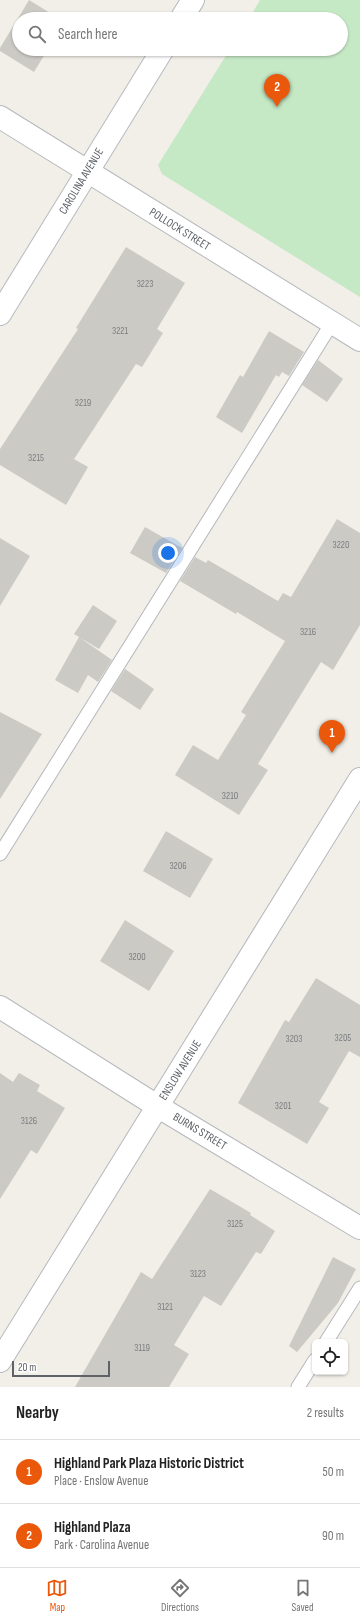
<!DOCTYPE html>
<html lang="en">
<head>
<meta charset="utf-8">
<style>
	:root { --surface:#fff; --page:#f6f6f6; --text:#222; --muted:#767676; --line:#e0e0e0; --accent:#ea580c }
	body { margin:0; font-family:"Sofia Sans Condensed",sans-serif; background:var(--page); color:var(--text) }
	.controls { position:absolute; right:12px; bottom:12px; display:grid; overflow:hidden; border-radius:6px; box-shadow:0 1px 3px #0004 }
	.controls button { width:36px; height:36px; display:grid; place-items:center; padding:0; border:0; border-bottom:1px solid var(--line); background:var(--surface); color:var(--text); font:20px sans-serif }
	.scale { position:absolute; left:12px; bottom:10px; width:98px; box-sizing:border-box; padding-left:4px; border:2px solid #5f6368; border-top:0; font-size:11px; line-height:14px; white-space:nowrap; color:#5f6368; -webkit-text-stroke:3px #fff; paint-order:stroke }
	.you { position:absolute; left:168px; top:553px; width:14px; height:14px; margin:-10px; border:3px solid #fff; border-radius:50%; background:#1a73e8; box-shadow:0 0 0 6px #1a73e833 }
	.badge { display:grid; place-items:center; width:26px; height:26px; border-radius:50%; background:var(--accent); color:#fff; font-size:13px; font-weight:700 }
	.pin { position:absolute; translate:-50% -33px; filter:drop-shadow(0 1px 2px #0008) }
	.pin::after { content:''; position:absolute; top:21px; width:14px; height:12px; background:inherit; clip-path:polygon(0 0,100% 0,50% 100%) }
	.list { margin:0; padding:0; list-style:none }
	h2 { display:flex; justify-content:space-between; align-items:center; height:52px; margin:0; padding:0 16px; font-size:17px }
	h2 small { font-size:13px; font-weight:400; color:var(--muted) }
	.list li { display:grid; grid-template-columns:26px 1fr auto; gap:12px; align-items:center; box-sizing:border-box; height:64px; padding:0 16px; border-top:1px solid var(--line) }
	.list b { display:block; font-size:15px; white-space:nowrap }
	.list p { margin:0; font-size:13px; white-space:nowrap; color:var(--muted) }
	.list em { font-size:13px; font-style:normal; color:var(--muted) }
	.icon { flex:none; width:22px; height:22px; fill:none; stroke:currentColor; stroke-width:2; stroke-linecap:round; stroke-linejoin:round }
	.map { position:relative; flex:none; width:360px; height:1387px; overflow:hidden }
	.search { position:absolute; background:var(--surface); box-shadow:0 1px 3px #0004; left:12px; right:12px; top:12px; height:44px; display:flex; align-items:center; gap:10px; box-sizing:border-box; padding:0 14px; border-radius:22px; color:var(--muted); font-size:15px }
	.sheet { height:180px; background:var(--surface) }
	nav { display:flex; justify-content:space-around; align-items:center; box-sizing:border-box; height:56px; border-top:1px solid var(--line); background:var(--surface); font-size:11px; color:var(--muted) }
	nav a { display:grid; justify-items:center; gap:2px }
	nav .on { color:var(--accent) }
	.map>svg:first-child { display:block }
	.green { fill:#c5e8c5 }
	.building { fill:#cccac5 }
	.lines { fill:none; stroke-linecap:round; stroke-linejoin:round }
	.lane-casing { stroke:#b5b8bc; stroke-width:15 }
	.street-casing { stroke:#b5b8bc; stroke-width:24 }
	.secondary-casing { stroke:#b6babf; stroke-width:24 }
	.lane { stroke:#fff; stroke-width:13 }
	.street { stroke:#fff; stroke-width:22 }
	.secondary { stroke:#fff; stroke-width:22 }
	.labels { text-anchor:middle; stroke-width:3.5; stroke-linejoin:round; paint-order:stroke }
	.number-label { font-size:10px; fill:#7a7d7f }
	.street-label { font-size:12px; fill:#5f6368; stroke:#fff }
</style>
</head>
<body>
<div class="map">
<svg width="360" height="1387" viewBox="0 0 360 1387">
	<rect width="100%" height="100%" fill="#f1efe8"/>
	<path class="green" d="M 260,0 L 360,0 L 360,297 L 162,174 L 158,165 L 230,49 L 341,49 L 341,19 L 249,19 Z"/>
	<path class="building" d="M 29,0 L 60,19 L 19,19 L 19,49 L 48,49 L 34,72 L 0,51 L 0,48 Z
		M 126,247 L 185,283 L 157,329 L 163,333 L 142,367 L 136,364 L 74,459 L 88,467 L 66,505 L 0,465 L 0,449 L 78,329 L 76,328 Z
		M 269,331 L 304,352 L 289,376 L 282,372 L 279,377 L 276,375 L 242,433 L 216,417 L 240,375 L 243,377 Z
		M 318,360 L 343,379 L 327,402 L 302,385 Z
		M 337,519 L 360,533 L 360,625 L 333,670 L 321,662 L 258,764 L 268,770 L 239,815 L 175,775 L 193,745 L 218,760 L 246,715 L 241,712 L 285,641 L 237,612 L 236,614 L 180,581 L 195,557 L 206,563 L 208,560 L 278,601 L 283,593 L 291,597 Z
		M 145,527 L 182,548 L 166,573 L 130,553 Z
		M 0,538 L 30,556 L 0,606 Z
		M 93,605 L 117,621 L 99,649 L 74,634 Z
		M 79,637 L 112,660 L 98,682 L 88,675 L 78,693 L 55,680 Z
		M 125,669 L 154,689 L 140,710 L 111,691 Z
		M 0,712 L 42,734 L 0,799 Z
		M 166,831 L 213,859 L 190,898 L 143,871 Z
		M 125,920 L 174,951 L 149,991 L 100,961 Z
		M 316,978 L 360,1005 L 360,1057 L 349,1051 L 319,1102 L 329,1108 L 307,1144 L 238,1103 L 285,1020 L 289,1022 Z
		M 0,1073 L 13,1082 L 19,1073 L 40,1085 L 37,1091 L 65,1108 L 37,1154 L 31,1150 L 0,1199 Z
		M 210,1189 L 251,1213 L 250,1215 L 275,1231 L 261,1254 L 256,1252 L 221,1306 L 204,1296 L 174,1345 L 189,1354 L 169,1387 L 75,1387 L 141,1272 L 152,1279 Z
		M 333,1257 L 356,1269 L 338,1303 L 297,1352 L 289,1346 Z"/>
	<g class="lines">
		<defs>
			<path id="lane" d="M 0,854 L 332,323
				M 326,1342 L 360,1288
				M 298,1387 L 315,1360"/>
			<path id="street" d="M 0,117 L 360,340
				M 0,1007 L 157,1106 L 360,1228
				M 0,1361 L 360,779"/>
			<path id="secondary" d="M 181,19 L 193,0
				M 0,314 L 163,49"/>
		</defs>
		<use href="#lane" class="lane-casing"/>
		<use href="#street" class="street-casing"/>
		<use href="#secondary" class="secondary-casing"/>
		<use href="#lane" class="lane"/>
		<use href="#street" class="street"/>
		<use href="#secondary" class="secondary"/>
	</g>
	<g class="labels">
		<g class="number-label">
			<text x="145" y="287">3223</text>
			<text x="120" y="334">3221</text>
			<text x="83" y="406">3219</text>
			<text x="36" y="461">3215</text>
			<text x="341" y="548">3220</text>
			<text x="308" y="635">3216</text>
			<text x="230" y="799">3210</text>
			<text x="178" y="869">3206</text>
			<text x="137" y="960">3200</text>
			<text x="343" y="1041">3205</text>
			<text x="294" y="1042">3203</text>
			<text x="283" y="1109">3201</text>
			<text x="29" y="1124">3126</text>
			<text x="235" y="1227">3125</text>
			<text x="198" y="1277">3123</text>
			<text x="165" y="1310">3121</text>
			<text x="142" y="1351">3119</text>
		</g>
		<g class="street-label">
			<text transform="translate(81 181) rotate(-59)" y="4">CAROLINA AVENUE</text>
			<text transform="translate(180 229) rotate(32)" y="4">POLLOCK STREET</text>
			<text transform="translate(180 1070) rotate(-58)" y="4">ENSLOW AVENUE</text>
			<text transform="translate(200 1131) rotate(31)" y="4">BURNS STREET</text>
		</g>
	</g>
</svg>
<div class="controls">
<button><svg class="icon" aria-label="locate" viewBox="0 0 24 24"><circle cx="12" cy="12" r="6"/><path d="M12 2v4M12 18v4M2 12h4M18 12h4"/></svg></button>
</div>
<div class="scale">20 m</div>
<div class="you"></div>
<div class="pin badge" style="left:332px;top:753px">1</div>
<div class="pin badge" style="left:277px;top:107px">2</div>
<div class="search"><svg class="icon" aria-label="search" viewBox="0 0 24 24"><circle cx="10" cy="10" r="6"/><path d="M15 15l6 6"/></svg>Search here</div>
</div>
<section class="sheet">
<h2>Nearby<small>2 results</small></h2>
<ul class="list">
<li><span class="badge">1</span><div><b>Highland Park Plaza Historic District</b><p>Place · Enslow Avenue</p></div><em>50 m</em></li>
<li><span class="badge">2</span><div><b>Highland Plaza</b><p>Park · Carolina Avenue</p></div><em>90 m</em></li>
</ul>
</section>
<nav>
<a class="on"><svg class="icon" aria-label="map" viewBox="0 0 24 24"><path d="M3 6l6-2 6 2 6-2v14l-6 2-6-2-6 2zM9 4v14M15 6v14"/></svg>Map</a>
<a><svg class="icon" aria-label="directions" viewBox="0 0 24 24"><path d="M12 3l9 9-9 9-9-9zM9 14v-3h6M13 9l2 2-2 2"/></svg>Directions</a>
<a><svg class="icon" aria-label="saved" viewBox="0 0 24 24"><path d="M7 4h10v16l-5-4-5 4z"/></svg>Saved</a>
</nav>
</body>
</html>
